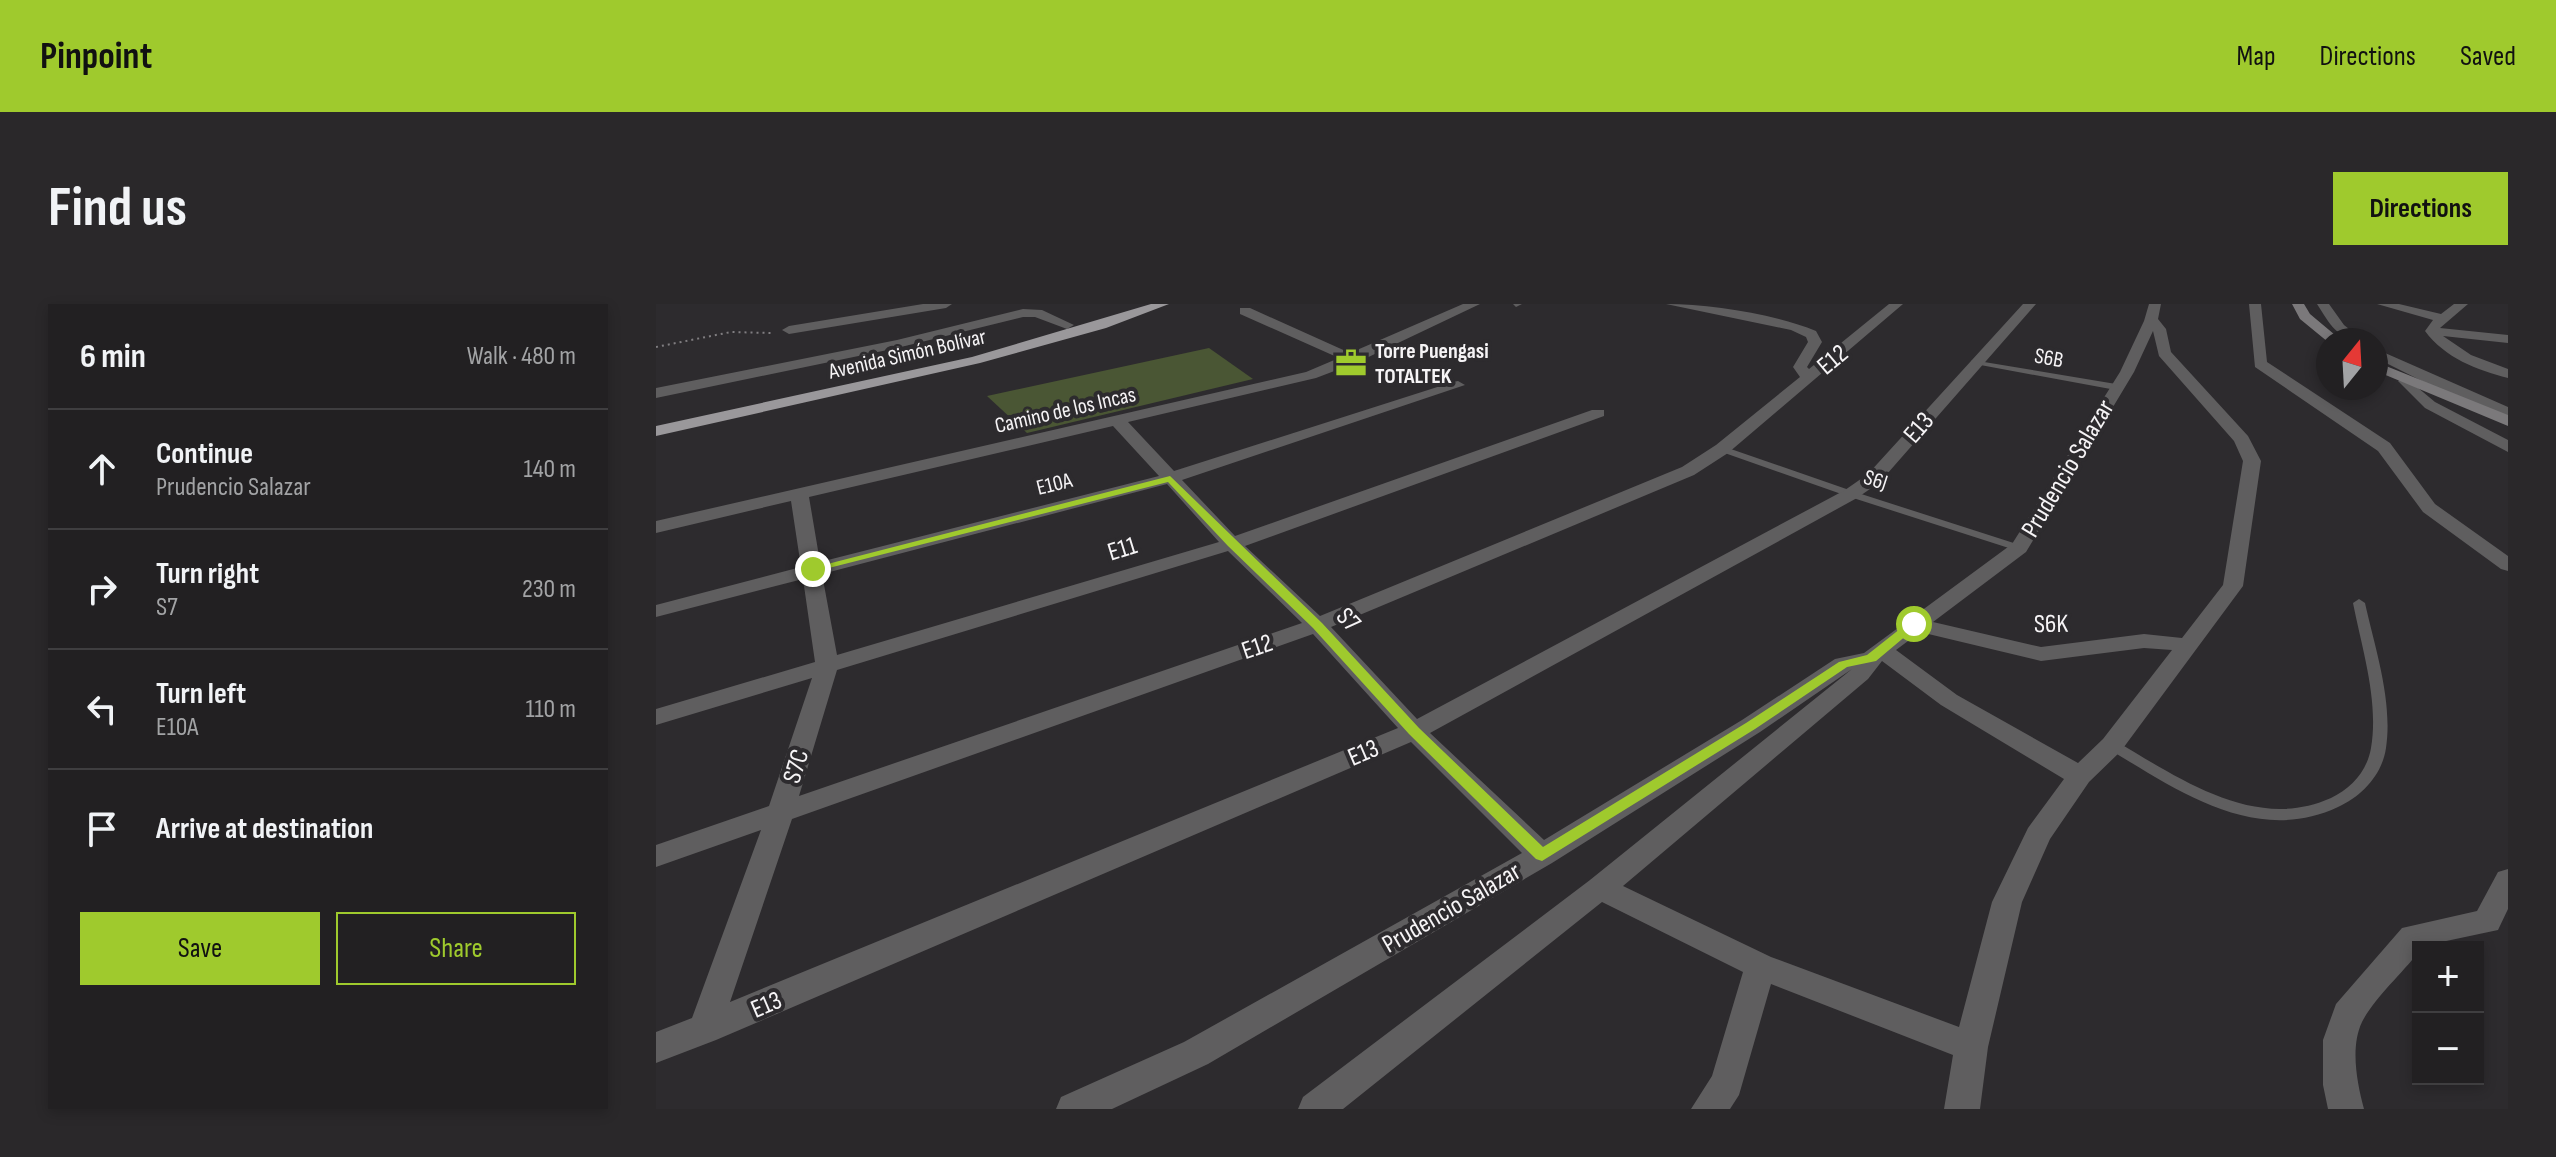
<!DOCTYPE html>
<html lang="en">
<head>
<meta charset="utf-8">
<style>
	:root { --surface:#222022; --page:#2a282a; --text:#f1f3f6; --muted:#a2a3a5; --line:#3f3e40; --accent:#9fca2d }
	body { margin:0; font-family:"Sofia Sans Condensed",sans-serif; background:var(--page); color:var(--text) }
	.controls { position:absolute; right:24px; bottom:24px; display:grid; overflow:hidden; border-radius:0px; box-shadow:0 4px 12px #0003 }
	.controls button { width:72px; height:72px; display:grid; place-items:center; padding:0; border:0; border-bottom:2px solid var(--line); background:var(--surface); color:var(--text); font:40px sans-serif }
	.compass { position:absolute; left:1660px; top:24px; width:72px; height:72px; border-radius:50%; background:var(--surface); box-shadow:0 4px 12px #0003; rotate:18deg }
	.stop { position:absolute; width:24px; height:24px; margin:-18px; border:6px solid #9fca2d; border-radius:50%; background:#fff }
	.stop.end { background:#9fca2d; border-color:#fff; box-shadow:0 2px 8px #0008 }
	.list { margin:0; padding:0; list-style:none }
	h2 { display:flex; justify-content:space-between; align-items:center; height:104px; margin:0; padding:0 32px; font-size:34px }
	h2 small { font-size:26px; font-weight:400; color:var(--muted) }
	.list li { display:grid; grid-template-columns:52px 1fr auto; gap:24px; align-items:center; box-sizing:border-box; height:120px; padding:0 32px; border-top:2px solid var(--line) }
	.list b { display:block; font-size:30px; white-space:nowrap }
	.list p { margin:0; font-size:26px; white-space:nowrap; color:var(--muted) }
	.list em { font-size:26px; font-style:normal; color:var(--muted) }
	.actions { display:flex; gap:16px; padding:24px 32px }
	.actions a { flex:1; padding:18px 0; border:2px solid var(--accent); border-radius:0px; text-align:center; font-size:28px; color:var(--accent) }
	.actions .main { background:var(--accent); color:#111 }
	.icon { flex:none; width:44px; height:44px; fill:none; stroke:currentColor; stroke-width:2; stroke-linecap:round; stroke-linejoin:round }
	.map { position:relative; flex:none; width:1852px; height:805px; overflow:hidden; border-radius:0px }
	header { display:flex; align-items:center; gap:48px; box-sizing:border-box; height:112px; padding:0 40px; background:var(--accent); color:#111 }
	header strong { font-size:38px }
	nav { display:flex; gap:44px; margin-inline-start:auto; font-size:28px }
	.intro { display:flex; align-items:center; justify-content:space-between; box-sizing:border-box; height:192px; padding:0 48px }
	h1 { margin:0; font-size:56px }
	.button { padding:20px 36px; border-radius:0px; background:var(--accent); color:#111; font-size:28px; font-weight:700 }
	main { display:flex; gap:48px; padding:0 48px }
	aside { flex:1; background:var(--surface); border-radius:0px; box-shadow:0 4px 12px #0003 }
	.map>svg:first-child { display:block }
	.green { fill:#4a5634 }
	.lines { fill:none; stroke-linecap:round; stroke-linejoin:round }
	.path { stroke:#807e81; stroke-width:2; stroke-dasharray:2 4; stroke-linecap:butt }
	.service { fill:#5f5e5f; fill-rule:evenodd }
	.minor { fill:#5f5e5f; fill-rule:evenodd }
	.secondary { fill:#7b797b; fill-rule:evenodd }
	.trunk { fill:#9a989b; fill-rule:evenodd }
	.route { fill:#9fca2d }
	.labels { text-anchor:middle; stroke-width:8; stroke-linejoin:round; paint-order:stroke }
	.far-poi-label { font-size:22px; font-weight:bold; fill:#f6f4f6; stroke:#2d2b2e; text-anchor:start }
	.far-street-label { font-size:22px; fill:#f6f4f6; stroke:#2d2b2e }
	.street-label { font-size:26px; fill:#f6f4f6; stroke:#2d2b2e }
</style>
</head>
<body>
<header>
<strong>Pinpoint</strong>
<nav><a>Map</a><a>Directions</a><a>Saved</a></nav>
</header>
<div class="intro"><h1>Find us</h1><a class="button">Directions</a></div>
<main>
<aside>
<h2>6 min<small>Walk · 480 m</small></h2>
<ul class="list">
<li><svg class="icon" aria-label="ahead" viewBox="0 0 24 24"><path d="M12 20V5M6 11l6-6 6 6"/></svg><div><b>Continue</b><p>Prudencio Salazar</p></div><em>140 m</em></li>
<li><svg class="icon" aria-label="right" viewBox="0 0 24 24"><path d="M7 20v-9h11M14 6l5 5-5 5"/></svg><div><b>Turn right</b><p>S7</p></div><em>230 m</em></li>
<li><svg class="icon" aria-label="left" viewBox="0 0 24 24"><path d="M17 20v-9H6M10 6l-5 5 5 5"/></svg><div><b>Turn left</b><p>E10A</p></div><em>110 m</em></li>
<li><svg class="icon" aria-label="arrive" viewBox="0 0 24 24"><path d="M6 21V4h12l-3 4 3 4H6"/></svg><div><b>Arrive at destination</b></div></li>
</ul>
<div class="actions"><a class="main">Save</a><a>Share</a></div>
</aside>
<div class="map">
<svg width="1852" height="805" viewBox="0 0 1852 805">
	<rect width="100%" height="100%" fill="#2d2b2e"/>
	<path class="green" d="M 553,44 L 597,75 L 371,129 L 331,92 Z"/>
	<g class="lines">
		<path class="path" d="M 0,43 L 75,28 L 115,29"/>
		<path class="service" d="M 857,0 L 866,0 L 860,3 Z
			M 1316,56 L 1460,80 L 1464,83 L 1460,86 L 1319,60 L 1315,58 Z
			M 1063,143 L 1069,143 L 1199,188 L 1367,242 L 1369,244 L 1367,246 L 1359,246 L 1191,192 L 1063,147 Z
			M 1703,295 L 1709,299 C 1719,344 1737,397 1730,444 C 1726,471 1706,492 1682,503 C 1599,542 1521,486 1451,444 L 1449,441 L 1451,438 L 1461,438 C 1525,475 1599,528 1675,494 C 1696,484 1711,467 1715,444 C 1723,397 1706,345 1697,299 Z"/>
		<path class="minor" d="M 267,0 L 296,0 L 290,4 L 133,30 L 126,26 L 133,22 Z
			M 807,0 L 824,0 L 702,58 L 660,74 L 472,118 L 518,167 L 797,78 L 802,77 L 809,81 L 526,176 L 579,232 L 936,106 L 948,106 L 948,112 L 589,242 L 664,312 L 1026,163 L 1060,141 L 1144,73 L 1137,63 L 1152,38 L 1150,33 L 1135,26 L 1010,0 C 1055,0 1118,10 1160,27 L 1166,38 L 1151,63 L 1153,65 L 1233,0 L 1247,0 L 1072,149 L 1038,171 L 675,323 L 761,415 L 1189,186 L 1212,170 L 1367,0 L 1380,0 L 1224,178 L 1201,194 L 774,429 L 888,536 L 1086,416 L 1179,355 L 1208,349 L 1356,240 L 1464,68 L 1488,17 L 1493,0 L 1505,0 L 1502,15 L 1510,25 L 1515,48 L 1592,132 L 1605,157 L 1587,282 L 1465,447 L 1433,478 L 1394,535 L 1366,598 L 1332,743 L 1324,805 L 1288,805 L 1297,751 L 1115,680 L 1083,791 L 1074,805 L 1035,805 L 1056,772 L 1087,668 L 946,598 L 687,805 L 642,805 L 647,793 L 934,576 L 1196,365 L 1104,428 L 896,559 L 552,760 L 456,805 L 400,805 L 405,793 L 528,738 L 866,549 L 755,438 L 60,736 L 0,759 L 0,728 L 36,714 L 105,526 L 0,563 L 0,541 L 113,502 L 156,374 L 0,421 L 0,405 L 159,358 L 147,275 L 0,313 L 0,301 L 145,263 L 135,197 L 0,229 L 0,217 L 650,68 L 683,54 L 584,10 L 584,4 L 594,4 L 694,49 ZM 1497,27 L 1503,52 L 1578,137 L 1587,157 L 1567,281 L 1526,334 L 1488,330 L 1385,343 L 1277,318 L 1370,248 L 1478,68 ZM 457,122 L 503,172 L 164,258 L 153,193 ZM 511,180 L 563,238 L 181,351 L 166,270 ZM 572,247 L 646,319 L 143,492 L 181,366 ZM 1264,328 L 1385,357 L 1488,344 L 1516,346 L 1447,435 L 1422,459 L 1301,391 L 1240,346 ZM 657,330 L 742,424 L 74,698 L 136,515 ZM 1226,357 L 1285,401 L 1408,475 L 1372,524 L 1336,598 L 1303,723 L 1115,653 L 967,582 L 1212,375 Z
			M 1593,0 L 1605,0 L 1611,58 L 1734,139 L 1779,200 L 1852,252 L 1852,267 L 1845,265 L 1767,208 L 1722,147 L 1599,63 Z
			M 1661,0 L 1673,0 L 1688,21 L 1707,36 C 1681,36 1674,20 1661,0 Z
			M 1721,0 L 1743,0 L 1785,10 L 1798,0 L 1812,0 L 1784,24 L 1852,31 L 1852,39 L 1787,32 L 1815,51 L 1852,65 L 1852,74 C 1821,66 1789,54 1769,27 L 1777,16 Z
			M 367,5 L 386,6 L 418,21 L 411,25 L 379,13 L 367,13 L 241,44 L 0,94 L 0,84 L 241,36 Z
			M 1720,45 L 1852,103 L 1852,114 L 1790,89 L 1720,54 Z
			M 1749,73 L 1779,98 L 1852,136 L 1852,148 L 1769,104 L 1742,77 Z
			M 1852,565 L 1852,605 L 1842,626 L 1762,643 L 1762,649 C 1746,669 1717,696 1706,718 C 1694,743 1701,779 1708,805 L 1672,805 L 1667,781 L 1667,736 L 1680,700 L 1746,624 L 1821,607 L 1842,568 Z"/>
		<path class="secondary" d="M 1636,0 L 1648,0 L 1654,10 L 1685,36 L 1672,38 L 1644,15 Z
			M 1720,58 L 1852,111 L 1852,122 L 1720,67 Z"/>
		<path class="trunk" d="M 495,0 L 513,0 L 450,24 L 324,59 L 0,132 L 0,122 L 316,53 Z"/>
	</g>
	<path class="route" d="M 514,172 L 666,319 L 763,424 L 887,543 L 1090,419 L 1183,358 L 1211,351 L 1254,317 L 1264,320 L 1220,357 L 1191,363 L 1099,425 L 886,557 L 880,555 L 753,430 L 657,324 L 572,242 L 512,178 L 157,268 L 152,265 Z"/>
	<defs>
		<symbol id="office-bare" viewBox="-9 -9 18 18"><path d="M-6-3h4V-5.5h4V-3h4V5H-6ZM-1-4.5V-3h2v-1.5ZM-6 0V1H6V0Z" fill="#9fca2d" stroke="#2d2b2e" stroke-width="2.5" paint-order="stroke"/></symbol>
	</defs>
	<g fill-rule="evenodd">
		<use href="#office-bare" x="673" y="37" width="44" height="44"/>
	</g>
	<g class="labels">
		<g class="far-poi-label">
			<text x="719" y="54">Torre Puengasi<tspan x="719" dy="25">TOTALTEK</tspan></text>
		</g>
		<g class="far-street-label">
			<text transform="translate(251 49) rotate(-13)" y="8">Avenida Simón Bolívar</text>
			<text transform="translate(1393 53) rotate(10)" y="8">S6B</text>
			<text transform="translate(409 105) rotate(-13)" y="8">Camino de los Incas</text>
			<text transform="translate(1220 175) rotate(18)" y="8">S6J</text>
			<text transform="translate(398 179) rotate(-14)" y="8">E10A</text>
		</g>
		<g class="street-label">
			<text transform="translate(1176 55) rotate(-40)" y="9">E12</text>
			<text transform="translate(1262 123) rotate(-49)" y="9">E13</text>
			<text transform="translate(1411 164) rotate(-59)" y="9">Prudencio Salazar</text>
			<text transform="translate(466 244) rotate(-17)" y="9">E11</text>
			<text transform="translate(693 315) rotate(47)" y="9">S7</text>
			<text transform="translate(1395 319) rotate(-1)" y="9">S6K</text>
			<text transform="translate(601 342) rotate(-19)" y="9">E12</text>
			<text transform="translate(707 448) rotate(-23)" y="9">E13</text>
			<text transform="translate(139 462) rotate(-73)" y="9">S7C</text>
			<text transform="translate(795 603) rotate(-30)" y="9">Prudencio Salazar</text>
			<text transform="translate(110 700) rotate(-23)" y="9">E13</text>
		</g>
	</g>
</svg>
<div class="controls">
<button>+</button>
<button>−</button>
</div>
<svg class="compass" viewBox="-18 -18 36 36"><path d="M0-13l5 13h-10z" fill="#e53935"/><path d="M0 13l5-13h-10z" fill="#a2a3a5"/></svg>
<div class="stop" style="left:1258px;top:320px"></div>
<div class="stop end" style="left:157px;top:265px"></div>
</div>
</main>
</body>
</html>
